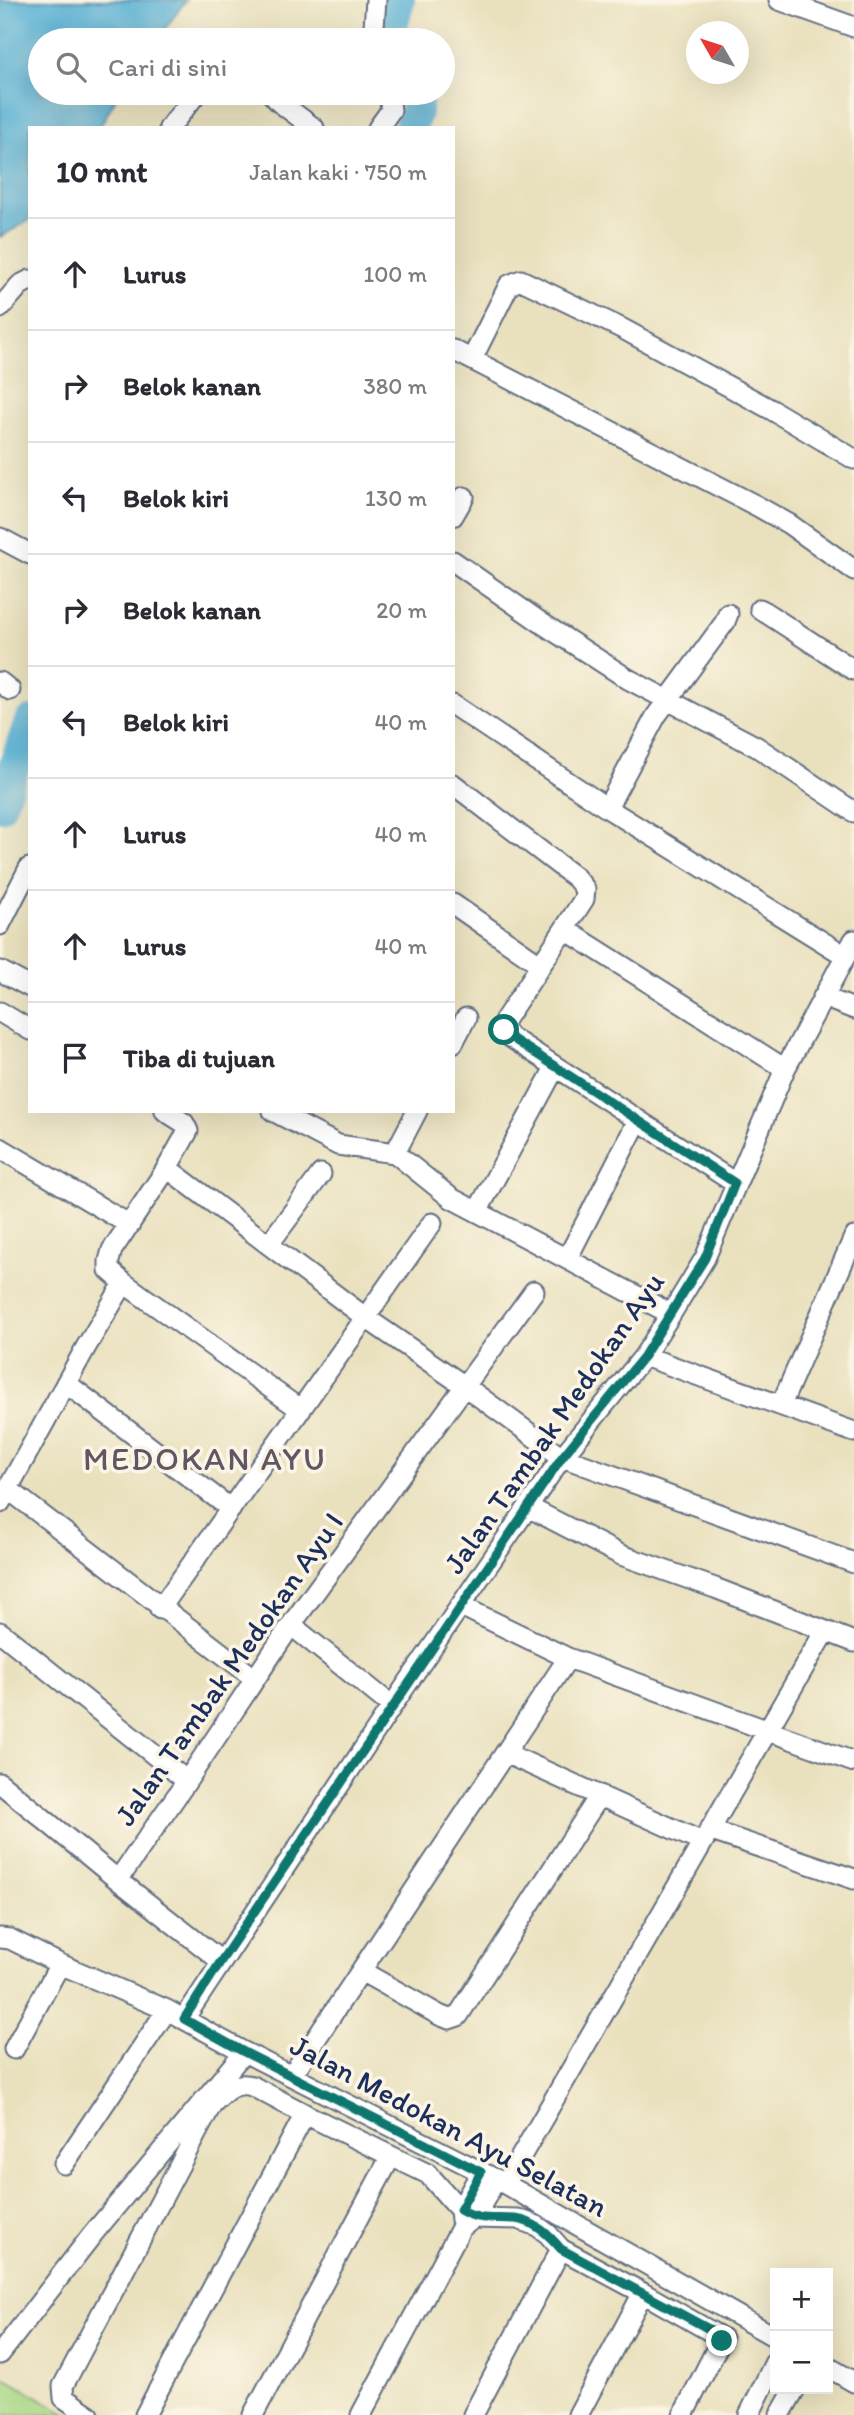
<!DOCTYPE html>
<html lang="id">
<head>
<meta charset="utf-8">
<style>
	:root { --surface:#fff; --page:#f2f2f3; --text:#2b2b33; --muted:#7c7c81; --line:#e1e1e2 }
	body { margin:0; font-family:Itim,sans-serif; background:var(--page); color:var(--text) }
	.controls { position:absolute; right:21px; bottom:21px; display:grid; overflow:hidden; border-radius:0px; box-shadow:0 7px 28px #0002 }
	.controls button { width:63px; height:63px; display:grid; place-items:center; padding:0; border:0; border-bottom:2px solid var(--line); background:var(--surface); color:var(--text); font:35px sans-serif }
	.compass { position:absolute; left:686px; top:21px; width:63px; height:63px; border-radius:50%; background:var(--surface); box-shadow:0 7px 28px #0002; rotate:309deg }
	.stop { position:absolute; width:21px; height:21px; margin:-16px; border:5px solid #0f766e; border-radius:50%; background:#fff }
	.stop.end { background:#0f766e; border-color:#fff; box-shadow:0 2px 7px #0008 }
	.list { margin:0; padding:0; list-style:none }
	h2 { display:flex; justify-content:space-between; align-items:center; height:91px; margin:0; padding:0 28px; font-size:30px }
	h2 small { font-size:23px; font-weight:400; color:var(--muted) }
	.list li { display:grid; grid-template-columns:46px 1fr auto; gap:21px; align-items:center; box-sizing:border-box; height:112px; padding:0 28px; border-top:2px solid var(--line) }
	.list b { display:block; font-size:26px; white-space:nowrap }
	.list em { font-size:23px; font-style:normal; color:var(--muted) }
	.icon { flex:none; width:38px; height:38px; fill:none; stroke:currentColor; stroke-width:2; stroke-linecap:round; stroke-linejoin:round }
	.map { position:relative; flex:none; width:854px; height:2415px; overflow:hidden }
	.search { position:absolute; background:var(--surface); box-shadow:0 7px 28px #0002; left:28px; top:28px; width:427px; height:77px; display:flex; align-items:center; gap:18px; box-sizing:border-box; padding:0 24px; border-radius:38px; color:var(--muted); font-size:26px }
	.panel { position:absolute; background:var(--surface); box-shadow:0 7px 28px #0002; left:28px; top:126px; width:427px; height:987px; border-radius:0px }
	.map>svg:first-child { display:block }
	.green { fill:#a8d784; stroke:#628371; stroke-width:2 }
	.water { fill:#56b0d4; stroke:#387099; stroke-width:2 }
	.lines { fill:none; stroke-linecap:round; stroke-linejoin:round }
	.river { stroke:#56b0d4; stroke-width:32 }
	.minor-casing { stroke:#636d80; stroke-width:23 }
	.minor { stroke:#fff; stroke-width:19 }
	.route { stroke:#0f766e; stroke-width:9 }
	.labels { text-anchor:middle; stroke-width:7; stroke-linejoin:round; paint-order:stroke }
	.street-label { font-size:30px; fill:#1b2f5e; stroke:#fcf5e5 }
	.quarter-label { font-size:33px; letter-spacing:2px; fill:#5f5764; stroke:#fcf5e5 }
</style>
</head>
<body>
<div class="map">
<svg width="854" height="2415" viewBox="0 0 854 2415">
	<rect width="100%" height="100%" fill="#fcf5e5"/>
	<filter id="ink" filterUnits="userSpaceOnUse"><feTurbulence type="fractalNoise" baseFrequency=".0143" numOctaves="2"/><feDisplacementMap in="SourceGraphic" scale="14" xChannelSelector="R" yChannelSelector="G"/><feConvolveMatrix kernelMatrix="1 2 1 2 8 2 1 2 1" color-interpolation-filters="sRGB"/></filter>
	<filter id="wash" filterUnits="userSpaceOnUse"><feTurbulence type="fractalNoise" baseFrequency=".00686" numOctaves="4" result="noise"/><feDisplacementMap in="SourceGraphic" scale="28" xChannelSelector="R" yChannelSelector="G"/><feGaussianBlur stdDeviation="1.57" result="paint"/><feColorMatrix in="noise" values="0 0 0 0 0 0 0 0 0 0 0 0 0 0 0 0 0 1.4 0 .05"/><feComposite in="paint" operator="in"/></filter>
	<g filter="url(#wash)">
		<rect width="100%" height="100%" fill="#e9e1be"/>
		<path class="green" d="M 0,2375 L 69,2415 L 0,2415 Z"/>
		<path class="water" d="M 0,0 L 186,0 L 157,40 L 40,40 L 40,93 L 119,93 L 99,128 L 30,128 L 30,220 L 0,237 Z"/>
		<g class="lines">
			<path class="river" d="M 390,40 L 389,37 L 399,0
				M 409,128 C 415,119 420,103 415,93
				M 0,806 L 30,722"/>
		</g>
	</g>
	<g filter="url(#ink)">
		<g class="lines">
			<defs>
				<path id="minor" d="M 779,0 L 854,27
					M 373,40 L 376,0
					M 271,93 L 279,102 L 314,128
					M 169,128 L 197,93
					M 378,128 L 391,110 L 389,93
					M 0,308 L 20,285 L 30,280
					M 453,350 L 757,506 L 789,524 L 854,570
					M 472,359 L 509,285 L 521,280 L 623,329 L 772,410 L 854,459
					M 453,516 L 464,497
					M 0,538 L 30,554
					M 453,561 L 543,624 L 628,679 L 757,747 L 854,812
					M 760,609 L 854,670
					M 0,682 L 10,690
					M 453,705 L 607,808 L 844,955
					M 453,784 L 576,878 L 585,889 L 584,899 L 541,965 L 453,904
					M 607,808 L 656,716 L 725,622 L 728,614
					M 0,925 L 29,868
					M 566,930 L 785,1069
					M 541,965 L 504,1021 L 504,1030 L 510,1037 L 735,1183
					M 0,971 L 30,987
					M 823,997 L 854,1009
					M 0,1012 L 30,1030
					M 453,1043 L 466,1018
					M 273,1111 L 338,1145 L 395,1153 L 451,1198 L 671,1314
					M 0,1148 L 130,1225
					M 395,1153 L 417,1111
					M 167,1168 L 366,1318 L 466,1387 L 562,1457 L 854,1563
					M 477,1212 L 551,1075
					M 269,1244 L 321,1174
					M 567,1259 L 633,1130
					M 124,1283 L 301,1410
					M 644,1356 L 854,1432
					M 66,1383 L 231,1509
					M 781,1405 L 854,1237
					M 8,1489 L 254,1678
					M 0,1503 L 86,1347 L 124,1283 L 109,1270 L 109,1261 L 112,1250 L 167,1168 L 188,1131 L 184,1123 L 165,1111
					M 528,1507 L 621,1555 L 715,1588 L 854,1642
					M 461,1606 L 568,1658 L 854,1762
					M 160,1609 L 432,1223
					M 291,1625 L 392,1706
					M 0,1632 L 187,1781
					M 505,1753 L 702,1842
					M 0,1783 L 118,1880 L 221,1961
					M 709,1830 L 854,1879
					M 118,1880 L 187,1781 L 291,1625 L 534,1291
					M 0,1938 L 10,1939 L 60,1964 L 167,2010 L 244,2052 L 505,2184 L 775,2337
					M 361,1971 L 439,2015 L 449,2019 L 458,2016 L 600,1795
					M 184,2019 L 392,1706 L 562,1457 L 644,1356 L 671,1314 L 705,1258 L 785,1069 L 854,940
					M 14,2049 L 60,1964
					M 292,2075 L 568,1658
					M 64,2164 L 167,2010
					M 505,2184 L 825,1631
					M 461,2220 L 460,2210 L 481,2172
					M 0,2354 L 92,2235 L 244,2052
					M 828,2367 L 854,2382
					M 89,2415 L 64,2398 L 63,2386 L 212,2104 C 224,2092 234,2081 252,2086 L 305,2114
					M 145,2415 L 305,2114 L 391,2156
					M 253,2415 L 391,2156 L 428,2174 L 460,2210 L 474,2218 L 518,2219 L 537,2226 L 548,2234 L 561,2249
					M 361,2415 L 461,2228 L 474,2218 L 496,2179
					M 473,2415 L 561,2249 L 643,2293
					M 578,2415 L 643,2293 L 722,2338 L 683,2415
					M 749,2415 L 775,2362
					M 780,2415 L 795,2389"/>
			</defs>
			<use href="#minor" class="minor-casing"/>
			<use href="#minor" class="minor"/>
		</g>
	</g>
	<g class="lines" filter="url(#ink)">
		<path class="route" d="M 504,1030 L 510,1037 L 735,1183 L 705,1258 L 644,1356 L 562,1457 L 221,1961 L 184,2019 L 244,2052 L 481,2172 L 460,2210 C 481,2222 493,2217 515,2219 C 535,2221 549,2235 561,2249 L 720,2335 L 722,2341"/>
	</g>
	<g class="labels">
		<g class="street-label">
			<text transform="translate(554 1423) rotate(-55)" y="10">Jalan Tambak Medokan Ayu</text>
			<text transform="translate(229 1669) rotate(-55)" y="10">Jalan Tambak Medokan Ayu I</text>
			<text transform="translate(449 2126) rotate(28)" y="10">Jalan Medokan Ayu Selatan</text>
		</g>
		<g class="quarter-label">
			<text x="205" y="1470">MEDOKAN AYU</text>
		</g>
	</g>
</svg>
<div class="controls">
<button>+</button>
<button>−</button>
</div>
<svg class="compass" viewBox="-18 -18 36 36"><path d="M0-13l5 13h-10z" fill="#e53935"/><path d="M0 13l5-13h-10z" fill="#7c7c81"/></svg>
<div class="stop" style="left:504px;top:1030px"></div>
<div class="stop end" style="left:722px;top:2341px"></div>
<div class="search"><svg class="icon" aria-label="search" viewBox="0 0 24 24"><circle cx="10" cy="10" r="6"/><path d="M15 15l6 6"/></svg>Cari di sini</div>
<section class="panel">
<h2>10 mnt<small>Jalan kaki · 750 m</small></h2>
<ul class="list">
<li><svg class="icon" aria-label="ahead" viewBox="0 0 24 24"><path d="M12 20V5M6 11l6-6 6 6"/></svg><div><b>Lurus</b></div><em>100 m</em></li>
<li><svg class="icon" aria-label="right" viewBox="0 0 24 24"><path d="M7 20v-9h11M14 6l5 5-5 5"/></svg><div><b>Belok kanan</b></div><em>380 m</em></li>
<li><svg class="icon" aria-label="left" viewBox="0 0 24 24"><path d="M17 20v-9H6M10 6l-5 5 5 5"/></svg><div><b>Belok kiri</b></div><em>130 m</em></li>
<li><svg class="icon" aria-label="right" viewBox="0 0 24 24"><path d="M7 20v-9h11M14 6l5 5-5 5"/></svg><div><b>Belok kanan</b></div><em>20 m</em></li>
<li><svg class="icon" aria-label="left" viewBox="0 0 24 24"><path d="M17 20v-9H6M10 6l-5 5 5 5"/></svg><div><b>Belok kiri</b></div><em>40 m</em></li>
<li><svg class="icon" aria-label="ahead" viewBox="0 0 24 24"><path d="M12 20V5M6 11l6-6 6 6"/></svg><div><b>Lurus</b></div><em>40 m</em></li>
<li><svg class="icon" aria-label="ahead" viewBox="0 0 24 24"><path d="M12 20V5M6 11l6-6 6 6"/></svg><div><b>Lurus</b></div><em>40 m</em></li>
<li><svg class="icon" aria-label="arrive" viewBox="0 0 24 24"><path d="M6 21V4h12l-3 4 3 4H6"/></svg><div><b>Tiba di tujuan</b></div></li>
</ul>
</section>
</div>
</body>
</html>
